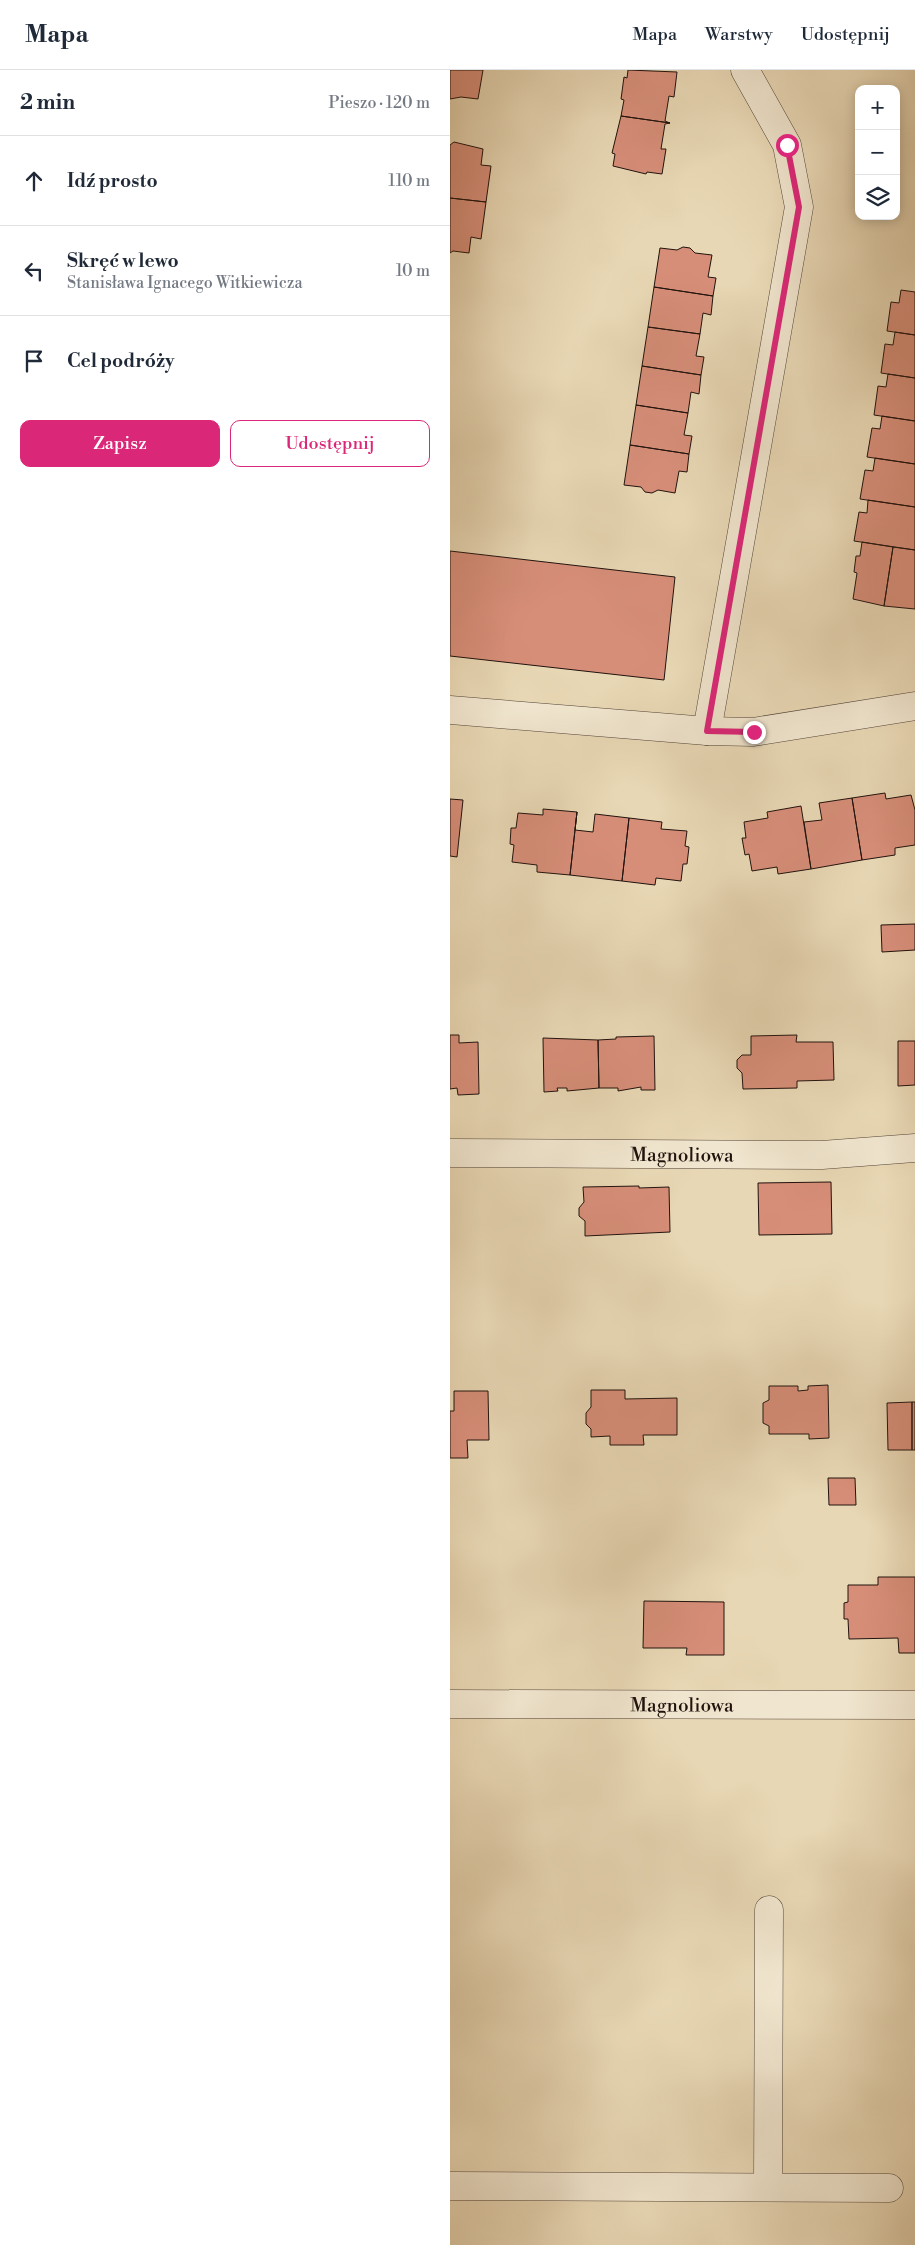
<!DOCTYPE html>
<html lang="pl">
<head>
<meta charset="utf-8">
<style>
	:root { --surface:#fff; --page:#f2f2f3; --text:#1f2937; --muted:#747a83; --line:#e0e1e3; --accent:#db2777 }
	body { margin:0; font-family:"Libre Bodoni",serif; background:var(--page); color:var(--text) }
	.controls { position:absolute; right:15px; top:15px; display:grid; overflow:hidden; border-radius:10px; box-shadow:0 2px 12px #0003 }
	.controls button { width:45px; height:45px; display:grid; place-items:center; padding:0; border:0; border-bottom:1px solid var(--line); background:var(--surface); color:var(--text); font:25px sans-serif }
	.stop { position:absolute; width:15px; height:15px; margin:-11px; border:4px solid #db2777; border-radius:50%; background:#fff }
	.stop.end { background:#db2777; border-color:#fff; box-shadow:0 1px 5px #0008 }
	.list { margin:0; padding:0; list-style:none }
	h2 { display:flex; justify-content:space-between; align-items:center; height:65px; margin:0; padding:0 20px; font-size:21px }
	h2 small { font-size:16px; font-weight:400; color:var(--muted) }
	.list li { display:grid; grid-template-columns:32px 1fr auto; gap:15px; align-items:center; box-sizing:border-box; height:90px; padding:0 20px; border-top:1px solid var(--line) }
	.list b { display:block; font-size:19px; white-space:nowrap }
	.list p { margin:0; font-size:16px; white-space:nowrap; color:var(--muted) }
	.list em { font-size:16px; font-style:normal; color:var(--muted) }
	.actions { display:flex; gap:10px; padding:15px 20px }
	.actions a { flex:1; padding:11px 0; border:1px solid var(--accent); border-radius:10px; text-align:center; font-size:18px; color:var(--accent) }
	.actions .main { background:var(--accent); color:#fff }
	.icon { flex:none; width:28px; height:28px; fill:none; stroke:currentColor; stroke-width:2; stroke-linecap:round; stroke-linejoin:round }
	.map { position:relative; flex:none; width:465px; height:2175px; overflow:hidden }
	header { display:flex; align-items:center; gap:30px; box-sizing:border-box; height:70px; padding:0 25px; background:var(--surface); border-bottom:1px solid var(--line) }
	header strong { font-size:24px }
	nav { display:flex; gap:28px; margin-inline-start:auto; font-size:18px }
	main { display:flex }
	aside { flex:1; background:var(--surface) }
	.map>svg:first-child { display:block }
	.building { fill:#d78e79; stroke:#20120d }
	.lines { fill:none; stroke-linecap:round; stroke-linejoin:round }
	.minor-casing { stroke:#524337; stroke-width:29 }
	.minor { stroke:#f0e5ce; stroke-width:28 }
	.route { stroke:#db2777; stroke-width:6 }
	.labels { text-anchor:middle; stroke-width:4.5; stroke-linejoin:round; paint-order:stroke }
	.street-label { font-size:19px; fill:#20120d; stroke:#f0e5ce }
</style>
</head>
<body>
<header>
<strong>Mapa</strong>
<nav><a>Mapa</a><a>Warstwy</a><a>Udostępnij</a></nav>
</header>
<main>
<aside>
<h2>2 min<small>Pieszo · 120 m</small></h2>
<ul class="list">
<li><svg class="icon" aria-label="ahead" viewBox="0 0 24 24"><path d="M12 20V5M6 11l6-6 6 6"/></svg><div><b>Idź prosto</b></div><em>110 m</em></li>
<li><svg class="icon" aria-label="left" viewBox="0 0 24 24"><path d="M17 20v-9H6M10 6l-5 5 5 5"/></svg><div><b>Skręć w lewo</b><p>Stanisława Ignacego Witkiewicza</p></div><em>10 m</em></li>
<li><svg class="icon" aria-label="arrive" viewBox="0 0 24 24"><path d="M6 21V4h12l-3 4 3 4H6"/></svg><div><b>Cel podróży</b></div></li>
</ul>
<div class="actions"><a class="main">Zapisz</a><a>Udostępnij</a></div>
</aside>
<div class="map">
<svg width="465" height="2175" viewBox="0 0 465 2175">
	<rect width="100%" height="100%" fill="#e8d7b4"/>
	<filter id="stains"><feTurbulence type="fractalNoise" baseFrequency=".004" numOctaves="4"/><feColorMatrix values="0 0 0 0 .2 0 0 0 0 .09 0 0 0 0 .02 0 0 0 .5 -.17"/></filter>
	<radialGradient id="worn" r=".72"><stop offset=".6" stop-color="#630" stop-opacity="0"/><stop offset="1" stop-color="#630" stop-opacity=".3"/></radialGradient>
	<path class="building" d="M 0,0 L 33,0 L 28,29 L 11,27 L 0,29 Z
		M 178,0 L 227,2 L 224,27 L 219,26 L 215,51 L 220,53 L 171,46 L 174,30 L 171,29 L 174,7 L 177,8 Z
		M 171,46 L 220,53 L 215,54 L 211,79 L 216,79 L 212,104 L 197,102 L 196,104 L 163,96 L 165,84 L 162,83 Z
		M 4,72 L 33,79 L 31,95 L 41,96 L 36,132 L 0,128 L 0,75 Z
		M 0,128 L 36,132 L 31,169 L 21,167 L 19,183 L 3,181 L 0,183 Z
		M 233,177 L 240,178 L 245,183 L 262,185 L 258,207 L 266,208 L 263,226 L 204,217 L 210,178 L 227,180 Z
		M 204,217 L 263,226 L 261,245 L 253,243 L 250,264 L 198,257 Z
		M 451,220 L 465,222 L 465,265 L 437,261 L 441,232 L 449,233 Z
		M 198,257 L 250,264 L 246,286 L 254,287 L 251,305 L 192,296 Z
		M 445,262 L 465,265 L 465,308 L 431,303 L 435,274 L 443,275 Z
		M 192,296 L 251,305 L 249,324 L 241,322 L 238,343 L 186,335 Z
		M 438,304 L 465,308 L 465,351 L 424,345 L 428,316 L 436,317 Z
		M 186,335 L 238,343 L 234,365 L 242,366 L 239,384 L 180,375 Z
		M 432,346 L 465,351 L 465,394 L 417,387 L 422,358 L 430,359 Z
		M 180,375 L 239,384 L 237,402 L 229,401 L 225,423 L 208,420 L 202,423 L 195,422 L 191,417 L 174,415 Z
		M 425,388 L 465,394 L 465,437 L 410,429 L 415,400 L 423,401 Z
		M 418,430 L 465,437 L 465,480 L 404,471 L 409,442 L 417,443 Z
		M 412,472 L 443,477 L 434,536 L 403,529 L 407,503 L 404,502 L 406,486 L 410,486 Z
		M 443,477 L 465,480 L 465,539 L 434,536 Z
		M 0,481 L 225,507 L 214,610 L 0,586 Z
		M 435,723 L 436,729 L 461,725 L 465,740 L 465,775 L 445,778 L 445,785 L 412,790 L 402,728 Z
		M 402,728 L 412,790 L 361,799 L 354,752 L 372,750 L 369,733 Z
		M 0,729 L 13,730 L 7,787 L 0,786 Z
		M 351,736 L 361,799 L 328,804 L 327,797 L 302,801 L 299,784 L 295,785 L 292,768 L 296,768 L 294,752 L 318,748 L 317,742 Z
		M 93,739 L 127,742 L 120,805 L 87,802 L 87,795 L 62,792 L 64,775 L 60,774 L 61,758 L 66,758 L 68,743 L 93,745 Z
		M 127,742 L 125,760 L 143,762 L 145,744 L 179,748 L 172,811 L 120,805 Z
		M 179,748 L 212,752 L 211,759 L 237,761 L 235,776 L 239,777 L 237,794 L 233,794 L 231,811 L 206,808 L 205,815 L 172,811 Z
		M 465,854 L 465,880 L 432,882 L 431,855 Z
		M 0,965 L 9,965 L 9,973 L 28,972 L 29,1024 L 8,1025 L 7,1018 L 0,1019 Z
		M 347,965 L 346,972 L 383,972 L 384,1010 L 347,1011 L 347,1018 L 293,1019 L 292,1003 L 287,998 L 287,990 L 292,985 L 301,985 L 301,966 Z
		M 204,966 L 205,1020 L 191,1020 L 191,1017 L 168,1021 L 168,1018 L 149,1018 L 148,970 L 166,969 L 166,967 Z
		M 93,968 L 148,970 L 149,1018 L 117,1021 L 117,1018 L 107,1018 L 108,1021 L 94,1022 Z
		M 448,971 L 465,971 L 465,1015 L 448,1016 Z
		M 381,1112 L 382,1164 L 309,1165 L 308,1113 Z
		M 189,1116 L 189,1118 L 219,1117 L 220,1162 L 135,1166 L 135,1151 L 129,1146 L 129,1138 L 134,1132 L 133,1117 Z
		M 378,1315 L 379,1368 L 359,1369 L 359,1364 L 319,1364 L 319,1356 L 313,1353 L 313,1333 L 319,1330 L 319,1316 L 348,1316 L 348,1321 L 358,1320 L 358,1316 Z
		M 141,1320 L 175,1320 L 175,1329 L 227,1328 L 227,1365 L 193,1365 L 194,1375 L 160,1375 L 160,1366 L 141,1367 L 141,1359 L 136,1354 L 136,1343 L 141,1337 Z
		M 4,1321 L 38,1321 L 39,1370 L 17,1370 L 18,1388 L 0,1388 L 0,1341 L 4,1341 Z
		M 462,1332 L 465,1332 L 465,1380 L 462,1380 Z
		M 462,1332 L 462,1380 L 438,1380 L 437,1333 Z
		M 378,1408 L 405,1408 L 406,1435 L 379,1435 Z
		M 428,1507 L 465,1507 L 465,1583 L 449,1583 L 448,1568 L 399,1569 L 398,1549 L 394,1549 L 394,1533 L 398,1532 L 398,1515 L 428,1515 Z
		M 194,1531 L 274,1532 L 274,1585 L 236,1585 L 237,1578 L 193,1578 Z"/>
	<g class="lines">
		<defs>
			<g id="minor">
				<path d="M 0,640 L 257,661 L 303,662 L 465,636"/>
				<path d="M 257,661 L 349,137 L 337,75 L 295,0"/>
				<path id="s1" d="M 0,1083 L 372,1085 L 465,1078"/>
				<path id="s2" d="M 0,1634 L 465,1635"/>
				<path d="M 0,2116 L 439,2118"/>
				<path d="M 318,2117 L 319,1840"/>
			</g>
		</defs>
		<use href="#minor" class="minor-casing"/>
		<use href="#minor" class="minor"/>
	</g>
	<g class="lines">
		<path class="route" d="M 304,662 L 257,661 L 349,137 L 337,75"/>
	</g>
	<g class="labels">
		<g class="street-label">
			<text dy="7" stroke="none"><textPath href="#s1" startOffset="232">Magnoliowa</textPath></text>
			<text dy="7" stroke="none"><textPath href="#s2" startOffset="232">Magnoliowa</textPath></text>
		</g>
	</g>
	<rect width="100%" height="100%" filter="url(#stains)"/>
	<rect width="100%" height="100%" fill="url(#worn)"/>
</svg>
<div class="controls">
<button>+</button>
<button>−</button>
<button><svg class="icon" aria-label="layers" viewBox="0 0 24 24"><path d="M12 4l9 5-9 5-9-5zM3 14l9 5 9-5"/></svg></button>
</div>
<div class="stop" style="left:337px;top:75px"></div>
<div class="stop end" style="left:304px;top:662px"></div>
</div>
</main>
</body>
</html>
